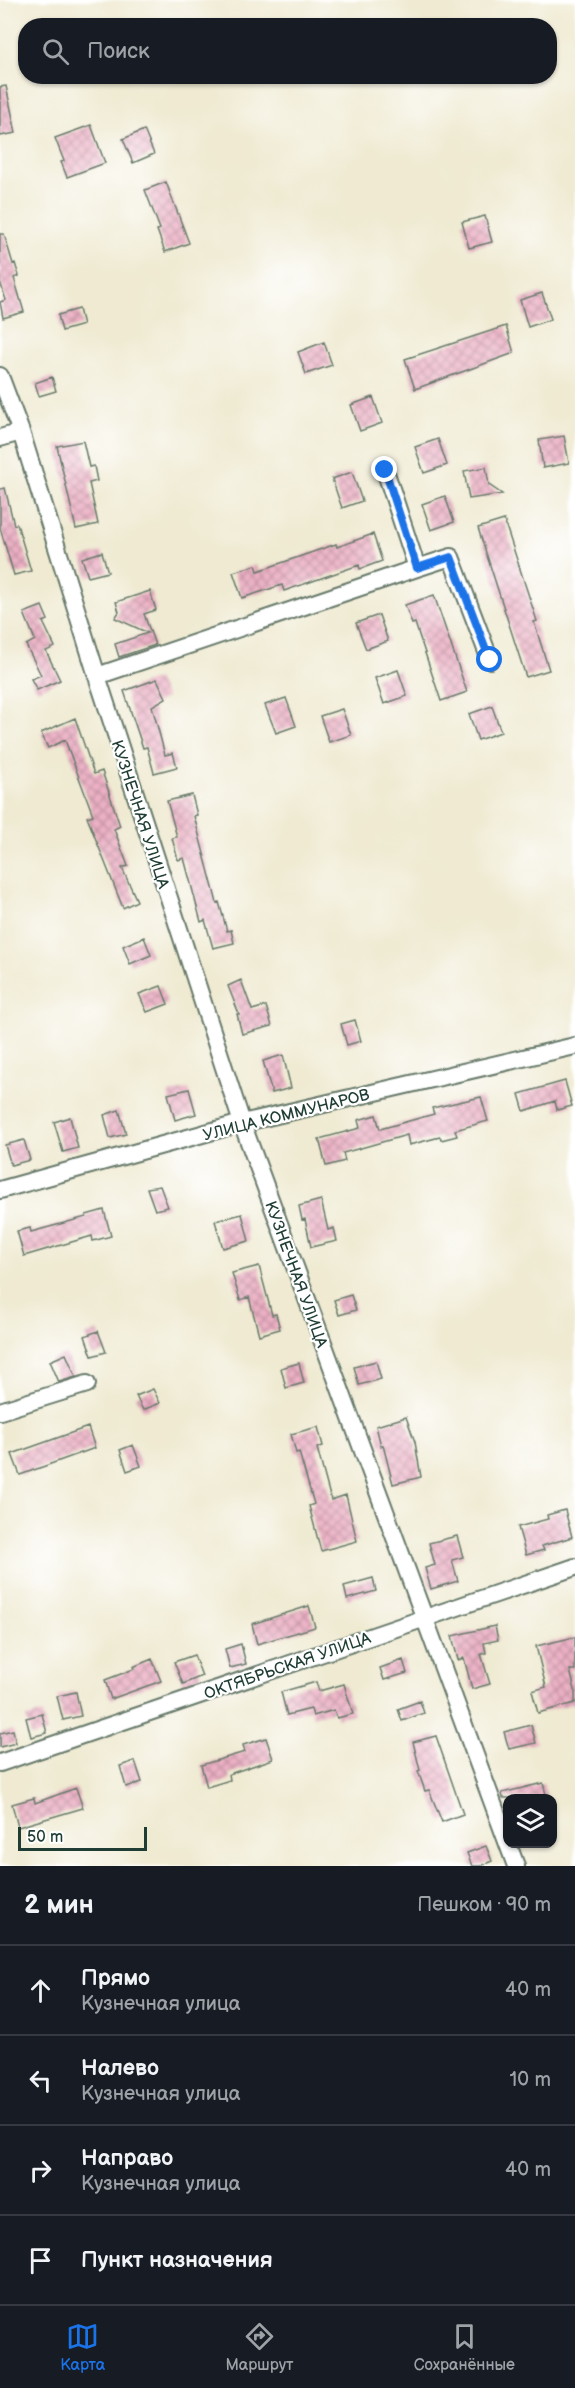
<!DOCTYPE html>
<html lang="ru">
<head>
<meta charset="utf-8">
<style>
	:root { --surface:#171b24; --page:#20242c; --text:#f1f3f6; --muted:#9ea1a6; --line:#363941; --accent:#1a73e8 }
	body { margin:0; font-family:"Balsamiq Sans",sans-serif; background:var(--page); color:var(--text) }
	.controls { position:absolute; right:18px; bottom:18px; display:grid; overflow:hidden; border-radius:12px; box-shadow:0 2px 4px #0004 }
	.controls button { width:54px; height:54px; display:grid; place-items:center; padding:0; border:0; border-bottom:2px solid var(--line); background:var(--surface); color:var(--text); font:30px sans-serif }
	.scale { position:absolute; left:18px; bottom:15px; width:129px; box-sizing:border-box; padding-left:6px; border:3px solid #1f3d34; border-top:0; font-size:16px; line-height:21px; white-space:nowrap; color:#1f3d34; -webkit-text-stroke:4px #fff; paint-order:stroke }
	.stop { position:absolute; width:18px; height:18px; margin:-14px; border:4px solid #1a73e8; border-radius:50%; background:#fff }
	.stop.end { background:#1a73e8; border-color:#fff; box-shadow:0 2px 6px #0008 }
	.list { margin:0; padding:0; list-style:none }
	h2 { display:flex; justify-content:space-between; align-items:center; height:78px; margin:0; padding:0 24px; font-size:26px }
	h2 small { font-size:20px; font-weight:400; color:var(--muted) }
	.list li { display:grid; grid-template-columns:39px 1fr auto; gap:18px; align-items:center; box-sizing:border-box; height:90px; padding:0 24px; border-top:2px solid var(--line) }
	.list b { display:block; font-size:22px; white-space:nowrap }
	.list p { margin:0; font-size:20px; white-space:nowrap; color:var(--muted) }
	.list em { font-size:20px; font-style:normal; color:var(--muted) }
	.icon { flex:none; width:33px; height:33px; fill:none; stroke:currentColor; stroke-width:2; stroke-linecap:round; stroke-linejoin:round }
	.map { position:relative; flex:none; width:575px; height:1866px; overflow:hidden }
	.search { position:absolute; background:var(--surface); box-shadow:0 2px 4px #0004; left:18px; right:18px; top:18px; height:66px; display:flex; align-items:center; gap:15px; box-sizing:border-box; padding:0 21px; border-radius:24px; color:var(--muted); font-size:22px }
	.sheet { height:438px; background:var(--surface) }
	nav { display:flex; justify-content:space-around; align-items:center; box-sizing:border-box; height:84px; border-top:2px solid var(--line); background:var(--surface); font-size:16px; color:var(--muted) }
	nav a { display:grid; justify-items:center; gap:3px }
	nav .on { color:var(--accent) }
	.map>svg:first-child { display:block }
	.building { fill:url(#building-cross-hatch) }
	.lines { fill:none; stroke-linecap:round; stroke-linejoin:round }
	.street-casing { stroke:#687a6b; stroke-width:20 }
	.street { stroke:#fff; stroke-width:16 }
	.route { stroke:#1a73e8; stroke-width:8 }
	.labels { text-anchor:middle; stroke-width:4.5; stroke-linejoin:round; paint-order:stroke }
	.street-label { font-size:16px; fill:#1f3d34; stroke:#fff }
</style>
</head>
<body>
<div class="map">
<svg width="575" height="1866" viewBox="0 0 575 1866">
	<defs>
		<pattern id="building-cross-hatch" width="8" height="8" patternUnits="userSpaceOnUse" patternTransform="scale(1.5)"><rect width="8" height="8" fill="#ecb0c4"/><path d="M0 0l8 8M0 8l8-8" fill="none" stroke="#bf90a0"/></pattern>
	</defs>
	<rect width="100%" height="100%" fill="#fff"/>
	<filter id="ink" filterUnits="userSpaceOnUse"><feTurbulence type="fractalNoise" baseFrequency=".0167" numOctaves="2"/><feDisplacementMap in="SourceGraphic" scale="12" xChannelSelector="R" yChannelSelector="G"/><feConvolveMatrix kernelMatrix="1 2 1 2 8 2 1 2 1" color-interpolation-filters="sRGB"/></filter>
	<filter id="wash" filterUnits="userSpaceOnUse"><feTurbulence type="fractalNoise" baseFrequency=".008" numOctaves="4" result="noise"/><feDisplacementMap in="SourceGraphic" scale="24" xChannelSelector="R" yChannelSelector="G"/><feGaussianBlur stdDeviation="1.35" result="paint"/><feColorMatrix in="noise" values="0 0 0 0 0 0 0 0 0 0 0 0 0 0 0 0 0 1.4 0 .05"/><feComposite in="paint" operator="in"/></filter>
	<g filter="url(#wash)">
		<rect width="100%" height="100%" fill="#efead1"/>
		<g id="blocks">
			<path class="building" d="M 6,86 L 16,133 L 0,136 L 0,87 Z
				M 91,125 L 105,163 L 67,177 L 61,162 L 64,161 L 55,138 Z
				M 144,130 L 154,154 L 133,163 L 123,139 Z
				M 166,182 L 189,243 L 165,252 L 157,230 L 160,229 L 145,190 Z
				M 485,216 L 492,242 L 469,248 L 462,222 Z
				M 0,234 L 4,234 L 13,264 L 15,263 L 19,276 L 14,278 L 24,312 L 3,318 L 0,302 L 6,300 L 0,282 Z
				M 542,293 L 551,319 L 528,327 L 520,300 Z
				M 79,309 L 83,325 L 62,331 L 58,315 Z
				M 506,326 L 514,353 L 415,389 L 405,359 Z
				M 324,342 L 332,365 L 306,374 L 298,352 Z
				M 52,377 L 56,391 L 39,396 L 35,383 Z
				M 373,397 L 382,423 L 360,431 L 351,405 Z
				M 564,436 L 569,463 L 543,468 L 539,440 Z
				M 438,439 L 447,465 L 424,473 L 415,447 Z
				M 83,441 L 89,467 L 94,466 L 97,481 L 89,483 L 98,524 L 76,529 L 57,446 Z
				M 486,467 L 489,485 L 502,494 L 469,499 L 464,471 Z
				M 352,472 L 362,501 L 342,508 L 332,479 Z
				M 5,488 L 14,525 L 17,524 L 31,571 L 14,575 L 0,528 L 0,489 Z
				M 445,496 L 454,522 L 431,530 L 422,504 Z
				M 504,520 L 537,621 L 534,622 L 549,670 L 526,677 L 478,528 Z
				M 373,534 L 382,561 L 360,569 L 359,565 L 284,591 L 282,585 L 242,598 L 233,572 L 256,565 L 258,571 L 336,544 L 337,547 Z
				M 102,552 L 108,572 L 88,577 L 82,558 Z
				M 150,591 L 156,610 L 144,614 L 155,645 L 119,657 L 115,644 L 148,633 L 115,618 L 119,612 L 116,602 Z
				M 434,595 L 467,692 L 441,701 L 415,623 L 412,624 L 405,605 Z
				M 42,606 L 48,620 L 43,622 L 55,647 L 46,651 L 60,680 L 37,690 L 31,679 L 41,675 L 26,645 L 35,640 L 24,613 Z
				M 379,615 L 388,641 L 366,649 L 356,623 Z
				M 398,670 L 407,696 L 384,704 L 375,678 Z
				M 157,679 L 166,698 L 152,706 L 165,755 L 173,753 L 177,767 L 154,773 L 147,747 L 143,748 L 124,691 Z
				M 286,698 L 296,726 L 276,733 L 265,705 Z
				M 492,706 L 501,732 L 478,740 L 469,714 Z
				M 342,709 L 351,735 L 329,742 L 320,716 Z
				M 75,718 L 94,774 L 102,771 L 120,826 L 114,829 L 128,866 L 122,868 L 137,901 L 123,908 L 87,817 L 93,815 L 65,740 L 48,748 L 41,733 Z
				M 192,795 L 197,815 L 194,816 L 217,903 L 219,902 L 227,931 L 231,930 L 234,943 L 213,948 L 205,920 L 201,922 L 184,858 L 178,860 L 172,838 L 177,837 L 167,801 Z
				M 144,937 L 151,955 L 130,964 L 123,946 Z
				M 241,980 L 252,1010 L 266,1006 L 272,1026 L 242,1034 L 237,1014 L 239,1014 L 228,986 Z
				M 161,986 L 168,1004 L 147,1012 L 139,994 Z
				M 355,1020 L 361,1041 L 347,1045 L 341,1024 Z
				M 283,1055 L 291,1088 L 272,1093 L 263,1061 Z
				M 565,1081 L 572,1106 L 557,1110 L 555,1101 L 524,1111 L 519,1094 Z
				M 189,1089 L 196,1114 L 175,1120 L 168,1094 Z
				M 481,1097 L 488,1121 L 455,1130 L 457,1136 L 441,1140 L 440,1137 L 409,1145 L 407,1135 L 343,1153 L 345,1161 L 326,1166 L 319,1139 L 360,1128 L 358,1120 L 376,1115 L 380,1129 L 434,1114 L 432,1108 Z
				M 119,1110 L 126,1134 L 110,1138 L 104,1115 Z
				M 70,1117 L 78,1148 L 63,1152 L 54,1122 Z
				M 24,1140 L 30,1160 L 11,1165 L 5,1145 Z
				M 160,1186 L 168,1207 L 155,1210 L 147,1188 Z
				M 321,1200 L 328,1230 L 334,1228 L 337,1241 L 311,1247 L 305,1219 L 302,1220 L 299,1206 Z
				M 104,1210 L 111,1236 L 93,1241 L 92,1236 L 24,1256 L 17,1231 L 30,1228 L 31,1232 L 86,1217 L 86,1215 Z
				M 242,1214 L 249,1241 L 223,1248 L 215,1221 Z
				M 259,1266 L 272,1315 L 276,1314 L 280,1329 L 259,1335 L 249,1297 L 240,1300 L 232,1273 Z
				M 351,1295 L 356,1310 L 339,1315 L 334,1300 Z
				M 98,1331 L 106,1352 L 92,1356 L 85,1336 Z
				M 66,1354 L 76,1377 L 59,1382 L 50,1361 Z
				M 376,1361 L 381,1379 L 359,1385 L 354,1367 Z
				M 299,1363 L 304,1383 L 286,1388 L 281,1368 Z
				M 153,1389 L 160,1403 L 143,1410 L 136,1396 Z
				M 406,1417 L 415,1442 L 421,1477 L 393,1484 L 383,1445 L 381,1446 L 376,1426 Z
				M 88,1427 L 95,1448 L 20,1475 L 12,1454 Z
				M 318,1427 L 323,1446 L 317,1448 L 331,1500 L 346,1495 L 357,1541 L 321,1551 L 309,1506 L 314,1504 L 299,1452 L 296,1453 L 291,1434 Z
				M 133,1445 L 141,1466 L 127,1471 L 120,1450 Z
				M 565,1510 L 572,1537 L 542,1546 L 544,1550 L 526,1555 L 518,1527 L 548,1519 L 547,1515 Z
				M 457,1536 L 463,1557 L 452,1560 L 458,1581 L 431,1589 L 425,1568 L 435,1565 L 429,1543 Z
				M 373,1578 L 376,1591 L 347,1599 L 344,1586 Z
				M 309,1606 L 315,1627 L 257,1644 L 252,1624 Z
				M 495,1626 L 498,1640 L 484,1643 L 486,1653 L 481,1654 L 490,1684 L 472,1689 L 464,1658 L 458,1660 L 452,1636 Z
				M 575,1637 L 575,1670 L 570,1670 L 575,1690 L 575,1703 L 538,1713 L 532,1691 L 546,1687 L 536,1646 Z
				M 241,1644 L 246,1664 L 230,1668 L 225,1649 Z
				M 194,1655 L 202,1676 L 183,1684 L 174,1662 Z
				M 152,1659 L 161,1681 L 111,1699 L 105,1680 L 134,1669 L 133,1667 Z
				M 403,1660 L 407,1673 L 384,1680 L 380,1668 Z
				M 316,1682 L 319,1691 L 344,1684 L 353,1714 L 337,1718 L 334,1710 L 313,1716 L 311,1709 L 287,1715 L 281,1692 Z
				M 76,1692 L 81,1716 L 63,1720 L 57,1696 Z
				M 420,1701 L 424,1713 L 402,1721 L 398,1709 Z
				M 42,1714 L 47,1733 L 31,1737 L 26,1718 Z
				M 531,1725 L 536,1743 L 509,1749 L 504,1732 Z
				M 13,1730 L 16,1743 L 0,1747 L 0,1733 Z
				M 436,1736 L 463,1814 L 442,1822 L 429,1790 L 425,1791 L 418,1771 L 420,1770 L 413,1742 Z
				M 266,1738 L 273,1759 L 229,1774 L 230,1780 L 207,1787 L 201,1765 L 245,1752 L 243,1745 Z
				M 135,1761 L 142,1782 L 126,1787 L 120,1766 Z
				M 543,1783 L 547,1798 L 503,1798 L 502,1793 Z
				M 76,1788 L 83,1808 L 18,1827 L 12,1804 L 34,1798 L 35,1803 Z
				M 486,1846 L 492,1861 L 480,1866 L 472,1866 L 467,1853 Z"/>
		</g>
	</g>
	<g filter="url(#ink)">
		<use href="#blocks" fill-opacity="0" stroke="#687a6b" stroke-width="1.5"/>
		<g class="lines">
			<defs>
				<path id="street" d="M 0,376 L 21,432 L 97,676 L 242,1123 L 516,1866
					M 0,438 L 21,432
					M 385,470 L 417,568 L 451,557 L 490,660
					M 97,676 L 417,568
					M 0,1190 L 242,1123 L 575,1046
					M 0,1411 L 87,1384
					M 0,1763 L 575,1567"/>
			</defs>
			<use href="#street" class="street-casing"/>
			<use href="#street" class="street"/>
		</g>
	</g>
	<g class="lines" filter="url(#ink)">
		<path class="route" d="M 385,470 L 417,568 L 451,557 L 490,660"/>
	</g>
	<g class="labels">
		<g class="street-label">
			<text transform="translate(141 814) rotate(72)" y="6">КУЗНЕЧНАЯ УЛИЦА</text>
			<text transform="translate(286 1114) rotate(-14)" y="6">УЛИЦА КОММУНАРОВ</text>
			<text transform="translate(297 1274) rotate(70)" y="6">КУЗНЕЧНАЯ УЛИЦА</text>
			<text transform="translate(287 1665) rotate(-19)" y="6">ОКТЯБРЬСКАЯ УЛИЦА</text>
		</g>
	</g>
</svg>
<div class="controls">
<button><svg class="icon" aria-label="layers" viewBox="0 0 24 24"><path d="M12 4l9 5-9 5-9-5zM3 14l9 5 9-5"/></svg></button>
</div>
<div class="scale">50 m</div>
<div class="stop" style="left:490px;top:660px"></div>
<div class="stop end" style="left:385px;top:470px"></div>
<div class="search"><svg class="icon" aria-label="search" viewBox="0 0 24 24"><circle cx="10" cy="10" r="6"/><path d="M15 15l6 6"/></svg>Поиск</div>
</div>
<section class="sheet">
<h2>2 мин<small>Пешком · 90 m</small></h2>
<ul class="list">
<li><svg class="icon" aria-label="ahead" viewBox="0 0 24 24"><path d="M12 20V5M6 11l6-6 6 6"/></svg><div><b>Прямо</b><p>Кузнечная улица</p></div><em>40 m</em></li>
<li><svg class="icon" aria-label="left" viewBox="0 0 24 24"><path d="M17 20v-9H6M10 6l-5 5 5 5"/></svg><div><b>Налево</b><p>Кузнечная улица</p></div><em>10 m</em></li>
<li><svg class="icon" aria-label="right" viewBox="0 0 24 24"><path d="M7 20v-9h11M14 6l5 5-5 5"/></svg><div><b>Направо</b><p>Кузнечная улица</p></div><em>40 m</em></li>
<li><svg class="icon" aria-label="arrive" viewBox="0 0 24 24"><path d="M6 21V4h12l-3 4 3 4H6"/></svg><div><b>Пункт назначения</b></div></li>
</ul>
</section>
<nav>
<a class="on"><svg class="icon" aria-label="map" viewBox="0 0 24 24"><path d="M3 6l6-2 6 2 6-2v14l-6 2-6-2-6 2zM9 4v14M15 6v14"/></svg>Карта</a>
<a><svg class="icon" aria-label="directions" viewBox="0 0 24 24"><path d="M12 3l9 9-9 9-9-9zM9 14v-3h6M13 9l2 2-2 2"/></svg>Маршрут</a>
<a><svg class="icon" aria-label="saved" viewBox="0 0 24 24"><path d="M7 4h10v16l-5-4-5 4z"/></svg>Сохранённые</a>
</nav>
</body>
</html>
